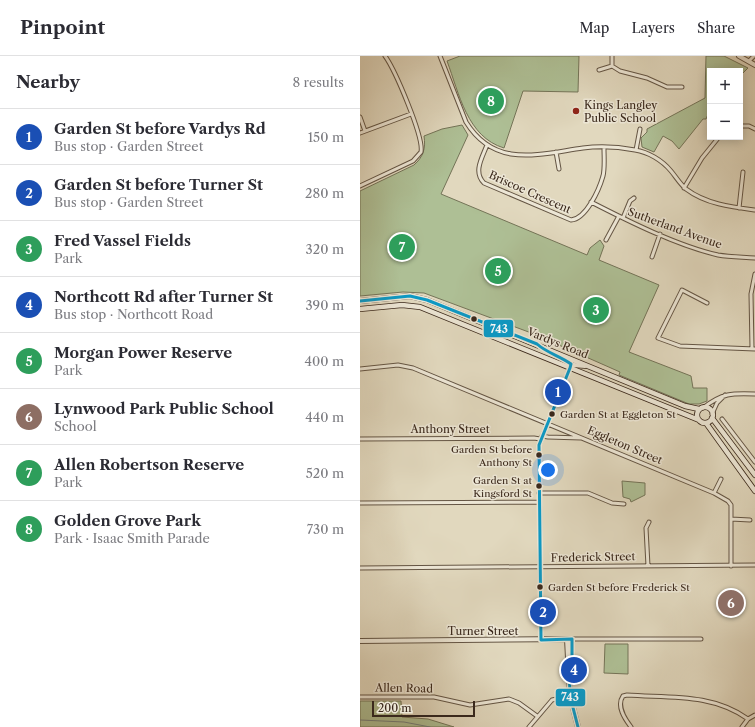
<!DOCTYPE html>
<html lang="en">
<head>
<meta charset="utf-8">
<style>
	:root { --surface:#fff; --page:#f7f7f7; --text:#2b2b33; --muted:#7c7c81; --line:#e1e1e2; --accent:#8f2418 }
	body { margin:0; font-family:"Libre Caslon Text",serif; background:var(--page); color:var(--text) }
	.controls { position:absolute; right:12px; top:12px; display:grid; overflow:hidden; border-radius:0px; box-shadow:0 2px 10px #0003 }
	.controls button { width:36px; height:36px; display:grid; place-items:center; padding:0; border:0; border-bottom:1px solid var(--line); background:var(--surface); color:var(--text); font:20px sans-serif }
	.scale { position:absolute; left:12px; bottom:10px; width:103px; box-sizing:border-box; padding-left:4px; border:2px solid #3b291c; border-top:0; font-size:11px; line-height:14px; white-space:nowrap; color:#3b291c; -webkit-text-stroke:3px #ece6d5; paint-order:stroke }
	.you { position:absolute; left:188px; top:414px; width:14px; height:14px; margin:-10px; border:3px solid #fff; border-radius:50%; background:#1a73e8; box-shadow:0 0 0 6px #1a73e833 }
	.badge { display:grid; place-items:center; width:26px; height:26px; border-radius:50%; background:var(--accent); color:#fff; font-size:13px; font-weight:700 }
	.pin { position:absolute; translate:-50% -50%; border:2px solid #fff; box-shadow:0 1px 4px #0006 }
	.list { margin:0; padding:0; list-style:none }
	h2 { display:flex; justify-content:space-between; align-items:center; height:52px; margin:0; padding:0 16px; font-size:17px }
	h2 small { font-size:13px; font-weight:400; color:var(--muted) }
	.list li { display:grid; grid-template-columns:26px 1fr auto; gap:12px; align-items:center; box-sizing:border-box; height:56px; padding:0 16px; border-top:1px solid var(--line) }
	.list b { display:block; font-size:15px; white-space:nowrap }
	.list p { margin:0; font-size:13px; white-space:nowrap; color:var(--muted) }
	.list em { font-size:13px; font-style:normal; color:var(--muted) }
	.map { position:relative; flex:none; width:395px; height:671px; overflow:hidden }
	header { display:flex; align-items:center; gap:24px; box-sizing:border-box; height:56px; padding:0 20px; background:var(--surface); border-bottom:1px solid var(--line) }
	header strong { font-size:19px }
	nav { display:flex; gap:22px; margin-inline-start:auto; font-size:14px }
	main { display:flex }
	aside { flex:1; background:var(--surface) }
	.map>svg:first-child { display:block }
	.green { fill:#aebf95; stroke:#747458 }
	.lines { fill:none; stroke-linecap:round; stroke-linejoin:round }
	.stream { stroke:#737e7c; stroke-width:1 }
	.minor-casing { stroke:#645544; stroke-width:5 }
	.tertiary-casing { stroke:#645544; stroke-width:6 }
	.secondary-casing { stroke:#3b291c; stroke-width:6 }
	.minor { stroke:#ece6d5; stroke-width:3 }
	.tertiary { stroke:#ece6d5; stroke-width:4 }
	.secondary { stroke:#ece6d5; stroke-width:4.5 }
	.bus-1-casing { stroke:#ece6d5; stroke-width:6 }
	.bus-1 { stroke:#0c99c5; stroke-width:3 }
	.poi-dot { fill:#8f2418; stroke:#ece6d5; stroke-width:1.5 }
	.bus-dot { fill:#3b291c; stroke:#ece6d5; stroke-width:1.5 }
	.labels { text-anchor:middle; stroke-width:3; stroke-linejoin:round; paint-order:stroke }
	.bus-label { font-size:10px; fill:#3b291c; stroke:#ece6d5; text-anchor:start }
	.poi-label { font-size:11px; fill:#3b291c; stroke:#ece6d5; text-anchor:start }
	.street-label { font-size:11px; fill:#3b291c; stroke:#ece6d5 }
	.line-badge { stroke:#ece6d5; stroke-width:1.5 }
	.badge-label { font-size:11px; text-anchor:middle; font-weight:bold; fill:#fff }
</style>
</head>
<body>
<header>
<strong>Pinpoint</strong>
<nav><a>Map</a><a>Layers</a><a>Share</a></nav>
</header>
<main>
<aside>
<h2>Nearby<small>8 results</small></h2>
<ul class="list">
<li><span class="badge" style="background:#1a4fb4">1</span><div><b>Garden St before Vardys Rd</b><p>Bus stop · Garden Street</p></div><em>150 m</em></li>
<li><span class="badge" style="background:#1a4fb4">2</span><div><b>Garden St before Turner St</b><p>Bus stop · Garden Street</p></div><em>280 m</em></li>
<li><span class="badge" style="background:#2e9e5b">3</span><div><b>Fred Vassel Fields</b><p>Park</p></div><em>320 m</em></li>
<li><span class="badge" style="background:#1a4fb4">4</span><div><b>Northcott Rd after Turner St</b><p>Bus stop · Northcott Road</p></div><em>390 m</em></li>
<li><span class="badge" style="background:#2e9e5b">5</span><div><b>Morgan Power Reserve</b><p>Park</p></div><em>400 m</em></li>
<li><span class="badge" style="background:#8d6e63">6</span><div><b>Lynwood Park Public School</b><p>School</p></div><em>440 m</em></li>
<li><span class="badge" style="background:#2e9e5b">7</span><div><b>Allen Robertson Reserve</b><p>Park</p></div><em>520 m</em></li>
<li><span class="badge" style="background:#2e9e5b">8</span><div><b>Golden Grove Park</b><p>Park · Isaac Smith Parade</p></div><em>730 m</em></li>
</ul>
</aside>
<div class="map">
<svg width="395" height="671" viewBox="0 0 395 671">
	<rect width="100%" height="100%" fill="#e1d8be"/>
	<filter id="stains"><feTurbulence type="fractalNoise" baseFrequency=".005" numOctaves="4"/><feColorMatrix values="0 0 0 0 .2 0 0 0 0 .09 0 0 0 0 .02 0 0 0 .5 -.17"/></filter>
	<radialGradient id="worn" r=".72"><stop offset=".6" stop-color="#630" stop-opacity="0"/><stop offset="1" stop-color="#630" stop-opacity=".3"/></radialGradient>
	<path class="green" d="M 100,0 L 219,0 L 218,36 L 163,35 L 144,92 C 107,81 99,37 87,5 Z
		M 346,0 L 364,0 L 388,12 L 380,20 L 380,15 L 350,15 L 350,54 L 346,63 L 343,63 L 319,93 L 312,85 L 303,80 L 294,96 L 282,91 L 281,82 L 287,76 L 287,73 L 345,42 Z
		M 102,69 L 108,79 L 81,138 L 227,199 L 230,192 L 240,184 L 244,190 L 239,204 L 299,229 L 269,296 L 331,320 L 333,332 L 347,332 L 347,345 L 339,348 L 329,348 L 259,319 L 260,316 L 174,278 L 64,237 L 43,236 L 0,240 L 0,135 L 54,109 C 63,101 66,93 64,80 L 82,73 Z
		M 262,425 L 285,427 L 285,439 L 271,446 L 270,443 L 263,441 Z
		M 245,588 L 268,588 L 268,618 L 244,617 Z
		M 0,645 L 41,645 L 42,661 L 68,663 L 94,671 L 0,671 Z"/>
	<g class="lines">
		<path class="stream" d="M 0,664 L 44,666 L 70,671"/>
		<defs>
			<path id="minor" d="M 80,0 L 106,66 C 135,113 179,98 223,92 C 239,90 259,91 275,94 C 288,96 302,104 311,115 C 316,121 320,128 326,133 C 346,148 371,151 395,154
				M 252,0 L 252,10 L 260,15 L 287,22 L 307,31 L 322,31
				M 389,5 L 394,0
				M 239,14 L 252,10
				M 0,61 L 5,75
				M 380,70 L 389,70 L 395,73
				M 0,77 L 51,58
				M 127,89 C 122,102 113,116 124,127 L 211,164 C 226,163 239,134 243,120 C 245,112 244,101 244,92
				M 276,94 L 280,73
				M 196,96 L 199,113
				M 0,130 L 53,105 L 61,96 C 64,81 35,14 25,0
				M 324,132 L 342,102 L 359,81
				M 231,146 C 268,165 318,190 358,199 C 370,201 383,201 395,202
				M 379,152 L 383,116
				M 263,162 L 270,145 L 274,142
				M 246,184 L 259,160
				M 292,201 L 300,178
				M 347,247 L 322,234 L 298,282 L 320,290 L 395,293
				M 392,292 L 391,238 L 395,218
				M 0,313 L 38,309 L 53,312 L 354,437 L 368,445 L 371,449 L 371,510
				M 343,352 C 362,337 372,337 395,338
				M 352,358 L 357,347 L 365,339
				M 362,363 L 395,406
				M 182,380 L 188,381 L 221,382
				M 0,383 L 174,382 L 180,383
				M 179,437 L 228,437 L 252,447 L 264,448
				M 354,437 L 361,423
				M 0,447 L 179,446
				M 371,463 L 390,464
				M 288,510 L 286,472 L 289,466
				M 0,512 L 395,509
				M 212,583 L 341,583
				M 181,584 L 179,389 L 210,312
				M 0,641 L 74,641 L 110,649 L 149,643 L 159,647 L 177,660
				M 169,671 L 192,644 L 210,640
				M 271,671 C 265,663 256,650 263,640 L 267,639 C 309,642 352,637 388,663
				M 382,671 L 388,663 L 395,659"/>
			<path id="tertiary" d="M 379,0 L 395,9
				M 194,298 L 209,307 L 210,312 L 214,309 L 225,310
				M 207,583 L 210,640 L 218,671
				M 0,585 L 212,583 L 212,601 L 209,606"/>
			<path id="secondary" d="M 0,245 L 50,240 L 67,244 L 325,350 L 339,353
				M 0,253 L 42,249 L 60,251 L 339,364
				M337 359a8 8 0 1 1 16 0a8 8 0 1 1-16 0Z
				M 352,362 L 395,419
				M 346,367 L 395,435"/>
		</defs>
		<use href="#minor" class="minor-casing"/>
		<use href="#tertiary" class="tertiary-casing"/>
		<use href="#secondary" class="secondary-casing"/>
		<use href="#minor" class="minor"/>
		<use href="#tertiary" class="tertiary"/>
		<use href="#secondary" class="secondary"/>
		<defs>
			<path id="bus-1" d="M 0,245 L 50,240 L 67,244 L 177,288 C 187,297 200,300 211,308 L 210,312
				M 181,584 L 179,389 L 210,312
				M 181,584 L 212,583 L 212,601 L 209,606 L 210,640 L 218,671"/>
		</defs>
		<use href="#bus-1" class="bus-1-casing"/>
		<use href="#bus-1" class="bus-1"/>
	</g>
	<circle class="poi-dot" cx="216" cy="55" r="4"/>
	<g class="bus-dot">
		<circle cx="114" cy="263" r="3.5"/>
		<circle cx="192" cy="358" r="3.5"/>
		<circle cx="179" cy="399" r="3.5"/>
		<circle cx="179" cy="430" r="3.5"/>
		<circle cx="180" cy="531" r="3.5"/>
	</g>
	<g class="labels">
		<g class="bus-label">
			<text x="200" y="362">Garden St at Eggleton St</text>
			<text x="172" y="397" text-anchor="end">Garden St before<tspan x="172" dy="13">Anthony St</tspan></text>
			<text x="172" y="428" text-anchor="end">Garden St at<tspan x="172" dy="13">Kingsford St</tspan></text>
			<text x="188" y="535">Garden St before Frederick St</text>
		</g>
		<g class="poi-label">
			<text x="224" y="53">Kings Langley<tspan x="224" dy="13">Public School</tspan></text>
		</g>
		<g class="street-label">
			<text transform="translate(170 136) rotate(24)" y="4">Briscoe Crescent</text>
			<text transform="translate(315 172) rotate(20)" y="4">Sutherland Avenue</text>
			<text transform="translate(198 287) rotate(22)" y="4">Vardys Road</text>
			<text x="90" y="377">Anthony Street</text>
			<text transform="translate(265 389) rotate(23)" y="4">Eggleton Street</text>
			<text transform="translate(233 501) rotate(-1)" y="4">Frederick Street</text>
			<text x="123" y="579">Turner Street</text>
			<text transform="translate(44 632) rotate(1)" y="4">Allen Road</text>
		</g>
	</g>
	<g class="line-badge">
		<rect x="123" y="263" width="31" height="19" rx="4" fill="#0c99c5"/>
		<rect x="195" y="632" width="31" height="19" rx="4" fill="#0c99c5"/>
	</g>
	<g class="badge-label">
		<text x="139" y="277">743</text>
		<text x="210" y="645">743</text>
	</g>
	<rect width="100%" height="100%" filter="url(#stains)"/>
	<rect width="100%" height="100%" fill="url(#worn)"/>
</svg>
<div class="controls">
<button>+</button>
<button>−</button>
</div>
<div class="scale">200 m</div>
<div class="you"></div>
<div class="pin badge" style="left:198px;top:336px;background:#1a4fb4">1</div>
<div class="pin badge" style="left:183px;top:556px;background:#1a4fb4">2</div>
<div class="pin badge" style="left:236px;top:254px;background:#2e9e5b">3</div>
<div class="pin badge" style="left:214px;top:614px;background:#1a4fb4">4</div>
<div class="pin badge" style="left:138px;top:215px;background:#2e9e5b">5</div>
<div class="pin badge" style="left:371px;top:547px;background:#8d6e63">6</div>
<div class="pin badge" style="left:42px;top:191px;background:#2e9e5b">7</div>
<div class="pin badge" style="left:131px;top:45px;background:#2e9e5b">8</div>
</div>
</main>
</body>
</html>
